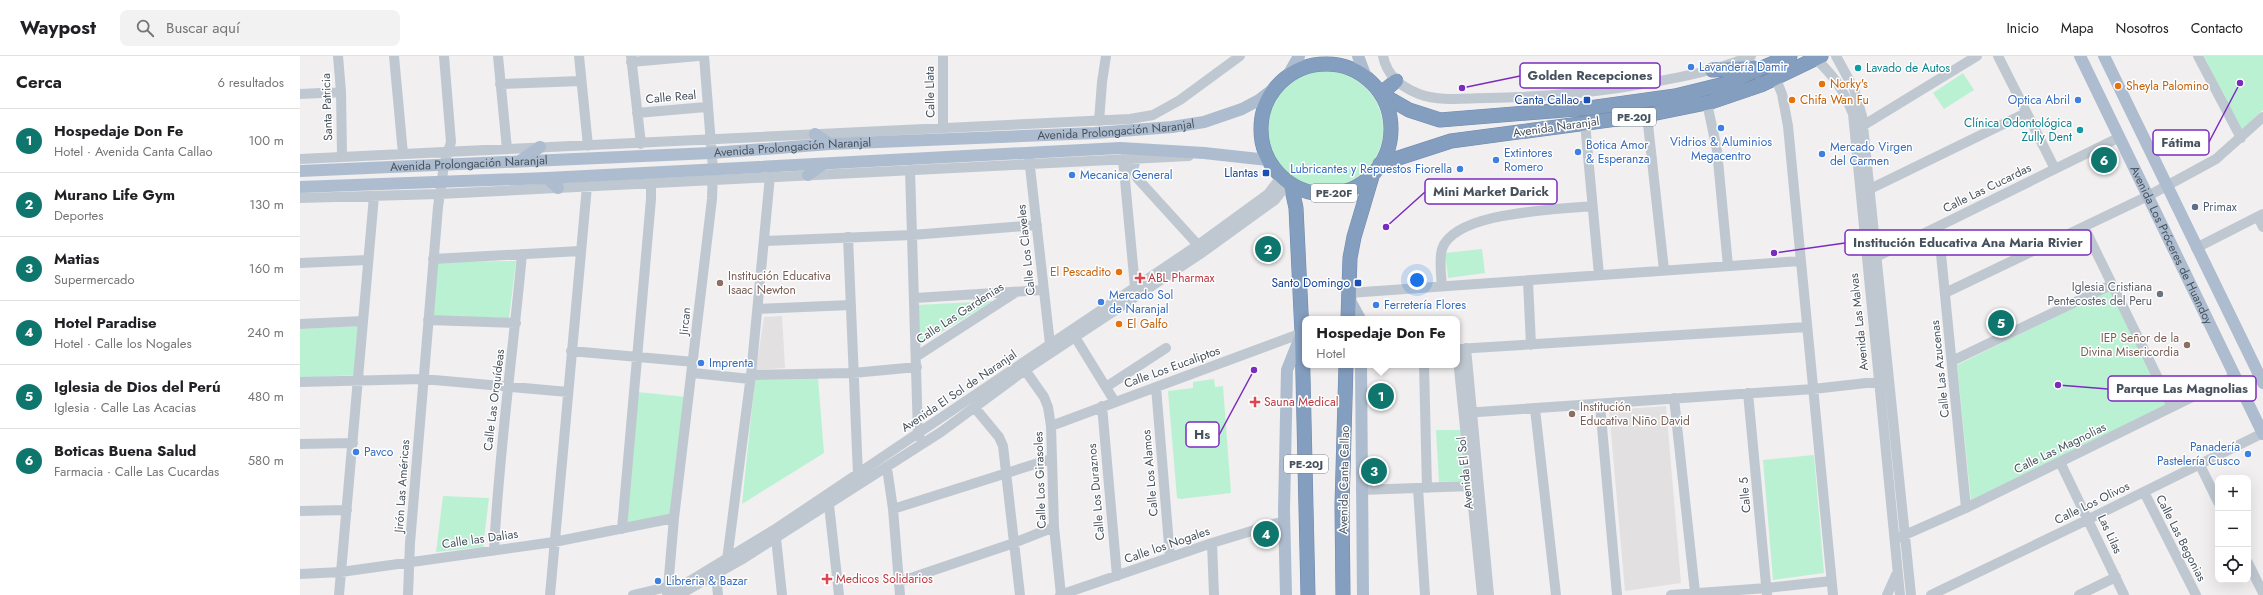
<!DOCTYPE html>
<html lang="es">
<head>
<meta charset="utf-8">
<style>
	:root { --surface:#fff; --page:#f2f2f2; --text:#202124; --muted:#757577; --line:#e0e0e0; --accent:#0f766e }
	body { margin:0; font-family:Jost,sans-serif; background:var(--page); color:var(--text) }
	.controls { position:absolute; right:12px; bottom:12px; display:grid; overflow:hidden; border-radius:8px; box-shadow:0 4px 16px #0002 }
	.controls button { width:36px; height:36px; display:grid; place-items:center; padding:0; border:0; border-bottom:1px solid var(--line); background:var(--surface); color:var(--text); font:20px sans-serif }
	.you { position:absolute; left:1117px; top:224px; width:14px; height:14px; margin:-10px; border:3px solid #fff; border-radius:50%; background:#1a73e8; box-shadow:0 0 0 6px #1a73e833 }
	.badge { display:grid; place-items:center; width:26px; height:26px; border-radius:50%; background:var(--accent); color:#fff; font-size:13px; font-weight:700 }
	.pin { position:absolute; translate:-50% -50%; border:2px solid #fff; box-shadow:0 1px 4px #0006 }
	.popup { position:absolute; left:1002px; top:260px; width:158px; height:52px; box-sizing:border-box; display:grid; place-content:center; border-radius:8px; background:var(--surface); filter:drop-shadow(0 1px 3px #0005); font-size:13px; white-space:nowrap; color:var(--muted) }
	.popup b { font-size:15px; color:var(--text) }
	.popup::after { content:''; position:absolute; left:50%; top:100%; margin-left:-8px; border:8px solid transparent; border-top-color:var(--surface) }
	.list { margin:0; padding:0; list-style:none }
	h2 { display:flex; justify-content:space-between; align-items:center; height:52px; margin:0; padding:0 16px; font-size:17px }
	h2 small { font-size:13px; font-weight:400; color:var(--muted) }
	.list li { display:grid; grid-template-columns:26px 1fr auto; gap:12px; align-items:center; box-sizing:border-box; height:64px; padding:0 16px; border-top:1px solid var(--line) }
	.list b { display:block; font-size:15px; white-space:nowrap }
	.list p { margin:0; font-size:13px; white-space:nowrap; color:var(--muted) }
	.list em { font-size:13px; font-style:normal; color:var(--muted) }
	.icon { flex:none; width:22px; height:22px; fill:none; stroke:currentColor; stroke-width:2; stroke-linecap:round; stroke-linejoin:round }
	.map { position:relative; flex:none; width:1963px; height:539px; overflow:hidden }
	header { display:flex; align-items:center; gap:24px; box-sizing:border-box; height:56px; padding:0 20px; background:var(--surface); border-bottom:1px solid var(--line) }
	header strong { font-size:19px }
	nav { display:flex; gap:22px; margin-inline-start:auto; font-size:14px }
	.search { width:280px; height:36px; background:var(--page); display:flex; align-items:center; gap:10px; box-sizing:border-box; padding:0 14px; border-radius:8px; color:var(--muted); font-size:15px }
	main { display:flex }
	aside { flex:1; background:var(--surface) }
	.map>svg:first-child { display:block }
	.education { fill:#e2e0e1 }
	.green { fill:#bbf1d3 }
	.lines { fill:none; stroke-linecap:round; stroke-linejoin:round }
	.highway-casing { stroke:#6f89ac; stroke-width:15 }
	.minor { stroke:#bfc8d1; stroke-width:10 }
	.major { stroke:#adbdcf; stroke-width:12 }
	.highway { stroke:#849ec0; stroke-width:14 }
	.shop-dot { fill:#3f7fe0; stroke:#fff; stroke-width:1.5 }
	.culture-dot { fill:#0f9aa8; stroke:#fff; stroke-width:1.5 }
	.food-dot { fill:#e8710a; stroke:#fff; stroke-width:1.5 }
	.transit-dot { fill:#1a4fb4; stroke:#fff; stroke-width:1.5 }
	.service-dot { fill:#5c6f8a; stroke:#fff; stroke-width:1.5 }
	.health-dot { fill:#e0444e; stroke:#fff; stroke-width:1.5 }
	.education-dot { fill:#8d6e63; stroke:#fff; stroke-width:1.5 }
	.worship-dot { fill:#6b7280; stroke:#fff; stroke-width:1.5 }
	.labels { text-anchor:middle; stroke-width:3; stroke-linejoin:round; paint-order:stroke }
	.shield { fill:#fff; stroke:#7e858e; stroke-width:1 }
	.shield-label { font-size:11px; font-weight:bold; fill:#46515d }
	.shop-label { font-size:12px; fill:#366cbe; stroke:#fff; text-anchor:start }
	.culture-label { font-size:12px; fill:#0d838f; stroke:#fff; text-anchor:start }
	.food-label { font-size:12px; fill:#c56008; stroke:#fff; text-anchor:start }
	.street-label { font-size:12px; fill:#46515d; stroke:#fff }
	.transit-label { font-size:12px; fill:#164399; stroke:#fff; text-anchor:end }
	.service-label { font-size:12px; fill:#4e5e75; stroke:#fff; text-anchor:start }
	.education-label { font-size:12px; fill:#785e54; stroke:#fff; text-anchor:start }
	.health-label { font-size:12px; fill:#be3a42; stroke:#fff; text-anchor:start }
	.worship-label { font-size:12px; fill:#5b616d; stroke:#fff; text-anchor:end }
	.leader { fill:none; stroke:#7b2cbf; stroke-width:1.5 }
	.callout-dot { fill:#7b2cbf; stroke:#fff; stroke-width:1.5 }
	.callout { fill:#fff; stroke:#7b2cbf; stroke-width:1.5 }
	.callout-label { font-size:13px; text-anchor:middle; font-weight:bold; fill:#46515d }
</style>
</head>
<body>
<header>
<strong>Waypost</strong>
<div class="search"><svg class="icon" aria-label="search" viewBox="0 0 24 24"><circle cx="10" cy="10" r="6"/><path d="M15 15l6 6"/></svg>Buscar aquí</div>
<nav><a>Inicio</a><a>Mapa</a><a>Nosotros</a><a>Contacto</a></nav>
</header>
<main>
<aside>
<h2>Cerca<small>6 resultados</small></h2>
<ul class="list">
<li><span class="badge">1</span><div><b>Hospedaje Don Fe</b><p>Hotel · Avenida Canta Callao</p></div><em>100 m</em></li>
<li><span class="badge">2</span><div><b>Murano Life Gym</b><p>Deportes</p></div><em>130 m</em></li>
<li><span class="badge">3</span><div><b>Matias</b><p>Supermercado</p></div><em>160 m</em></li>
<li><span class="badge">4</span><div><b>Hotel Paradise</b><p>Hotel · Calle los Nogales</p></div><em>240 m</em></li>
<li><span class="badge">5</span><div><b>Iglesia de Dios del Perú</b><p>Iglesia · Calle Las Acacias</p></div><em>480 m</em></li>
<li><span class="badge">6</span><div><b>Boticas Buena Salud</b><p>Farmacia · Calle Las Cucardas</p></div><em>580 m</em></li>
</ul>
</aside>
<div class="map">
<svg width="1963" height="539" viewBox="0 0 1963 539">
	<rect width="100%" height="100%" fill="#f1efef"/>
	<path class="education" d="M 482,260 L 485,312 L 456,314 L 464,261 Z
		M 1366,350 L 1381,527 L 1325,535 L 1309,354 Z"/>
	<path class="green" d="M 1904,0 L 1963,0 L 1963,54 L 1941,75 Z
		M967 73a58 58 0 1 1 116 0a58 58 0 1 1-116 0Z
		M 1663,17 L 1674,34 L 1644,53 L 1633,37 Z
		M 1182,193 L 1185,217 L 1148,222 L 1145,197 Z
		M 216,205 L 209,262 L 131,260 L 136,206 Z
		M 1810,234 L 1866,349 L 1671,446 L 1657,309 Z
		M 693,245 L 620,289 L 618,249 Z
		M 58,270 L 54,319 L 0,322 L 0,273 Z
		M 518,322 L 524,397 L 442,448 L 455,323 Z
		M 914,323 L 915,331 L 923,330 L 931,437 L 880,443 L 877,442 L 868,335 L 893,332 L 893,326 Z
		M 337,336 L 387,341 L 371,459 L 326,467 Z
		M 1136,374 L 1163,374 L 1166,425 L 1139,426 Z
		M 1514,399 L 1524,517 L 1473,524 L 1463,404 Z
		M 143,440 L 189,442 L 183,491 L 136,496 Z"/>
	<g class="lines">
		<defs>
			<path id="highway" d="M961 73a65 65 0 1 1 130 0a65 65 0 1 1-130 0Z
				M 1412,14 L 1454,12
				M 1081,37 L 1096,25
				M 1083,39 L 1109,54 L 1140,64 L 1289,52 L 1375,40 L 1424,28 L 1490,0
				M 1080,108 L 1151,85 L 1347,59 L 1411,46 L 1461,29 L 1521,0
				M 991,129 L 996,152 L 1002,277 L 1008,539
				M 1048,263 L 1050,202 L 1054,181 L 1073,117
				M 1043,539 L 1042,449 L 1046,309"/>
		</defs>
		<use href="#highway" class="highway-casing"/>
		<path class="minor" d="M 38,0 L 41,36 L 42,100
			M 94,0 L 103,98
			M 198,0 L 207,93
			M 279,0 L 288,90
			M 331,0 L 341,88
			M 643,0 L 643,72
			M 1083,0 C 1087,20 1101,31 1119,38 C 1141,46 1166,42 1188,42 C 1243,41 1295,37 1348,27 C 1383,21 1418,14 1451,0
			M 1536,0 L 1554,33 L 1562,60 L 1611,539
			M 1698,0 L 1755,113
			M 1898,0 L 1941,82
			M 1516,3 C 1535,21 1543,33 1553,58 L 1600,539
			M 331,6 L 398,0
			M 1476,23 L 1482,38 L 1488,70 L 1533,539
			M 200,28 L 281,25
			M 0,38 L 41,36
			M 1407,47 L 1417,94 L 1428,210
			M 337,57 L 406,51
			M 1347,59 L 1364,214
			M 799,65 L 802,26 L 806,0
			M 1285,67 L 1299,219
			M 1559,72 L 1677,0
			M 729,102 L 750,288
			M 0,103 L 830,63 L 853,59 L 880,44 L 940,0
			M 823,103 L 835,231
			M 836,104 L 833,113 L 837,122 L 898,189
			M 610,114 L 618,379 L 620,382
			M 1570,133 L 1726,57
			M 0,142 L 139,138 L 889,100
			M 1958,161 L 1963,171
			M 1784,171 L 1872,351
			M 1636,172 L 1640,188 L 1666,452
			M 548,181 L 558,419
			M 465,185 L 612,179 L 737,169
			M 1896,192 L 1963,158
			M 133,203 L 280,195
			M 1570,204 L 1820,81
			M 0,207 L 68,204
			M 1228,225 L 1231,289
			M 1142,230 C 1141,218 1139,205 1142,193 C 1155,155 1258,154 1292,150
			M 1049,237 L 1500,205
			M 1645,237 L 1848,140 L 1916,103 L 1963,61
			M 615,242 L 742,234
			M 458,253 L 551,249
			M 128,264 L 216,267
			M 0,268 L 63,265
			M 775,281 L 815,346
			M 1166,292 L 1189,539
			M 1157,293 L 1507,271
			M 1157,293 L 1182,539
			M 271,295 L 394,306
			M 617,300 L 716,236
			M 1652,305 L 1811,229
			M 1124,309 L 1127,432
			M 725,314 L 744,341 L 748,351 L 751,370 L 754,471 L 761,539
			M 393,317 L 450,323
			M 451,319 L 553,317 L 617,311
			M 0,326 L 123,323 L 268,336
			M 806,331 L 866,292
			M 856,331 L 870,501
			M 1448,337 L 1467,539
			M 1374,342 L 1395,536
			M 1300,349 L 1317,539
			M 802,350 L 817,520
			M 675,352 L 699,381 L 703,390 L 720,539
			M 1235,353 L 1256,539
			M 1164,357 L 1513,333 L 1584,325
			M 751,370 L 1002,277
			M 0,388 L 53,387
			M 1760,406 L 1824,539
			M 1900,409 L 1918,446
			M 587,412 L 593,453 L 600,539
			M 1118,432 L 1125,539
			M 1061,434 L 1171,430
			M 1844,436 L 1896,539
			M 529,449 L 539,539
			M 593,453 L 751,403
			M 0,455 L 47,454
			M 322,473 L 351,143 L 351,127
			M 476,482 L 482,539
			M 1598,482 L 1666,452 L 1935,320
			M 912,487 L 914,539
			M 194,494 C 199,395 213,296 222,198
			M 427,504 L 451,319 L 470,120
			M 1948,507 L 1963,537
			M 0,518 L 41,516 L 254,486 L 374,462
			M 416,519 L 418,539
			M 599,526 L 714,487 L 754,471
			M 368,532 L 374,462 L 412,143 L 413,113 L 404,0
			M 39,539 L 74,140
			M 108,539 L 110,487 L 138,151 L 144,109 L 151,86 L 144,0
			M 250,539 L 287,130
			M 333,539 L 388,526 L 477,472 L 898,189 L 968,138 L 981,121
			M 367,539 L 384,536 L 441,504 L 641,376 L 725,314 L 903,196 L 975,144 L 988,127
			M 760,539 L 912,487 L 984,465
			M 1371,539 L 1467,532 L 1531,525
			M 1587,539 L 1596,519
			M 1631,539 L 1789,463 L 1963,377
			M 1779,539 L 1816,521"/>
		<g class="major">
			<path d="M 1058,0 L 1066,21"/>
			<path id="s1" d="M 1780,0 L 1963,378"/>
			<path d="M 1804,0 L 1963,327"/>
			<path d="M 987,21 L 999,0"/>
			<path d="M 515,78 L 530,88"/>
			<path d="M 220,105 L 240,91"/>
			<path id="s2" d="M 0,115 L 411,97 L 530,88 L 795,77 L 872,71 L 904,66 L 942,53 L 959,44 L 976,31"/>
			<path d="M 508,119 L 523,108"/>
			<path d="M 247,122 L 258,132"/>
			<path d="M 0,131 L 247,122 L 820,92 L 904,97 L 968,104"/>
			<path d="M 1049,243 L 1060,263"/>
			<path d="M 1061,309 L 1063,539"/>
			<path d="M 986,539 L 984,454 L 987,314 L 1001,279"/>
		</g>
		<use href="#highway" class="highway"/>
	</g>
	<g class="shop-dot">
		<circle cx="1391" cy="11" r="4"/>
		<circle cx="1778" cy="44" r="4"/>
		<circle cx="1421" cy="72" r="4"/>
		<circle cx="1278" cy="96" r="4"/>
		<circle cx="1522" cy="98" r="4"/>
		<circle cx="1196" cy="104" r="4"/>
		<circle cx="1160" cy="113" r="4"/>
		<circle cx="772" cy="119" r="4"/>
		<circle cx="801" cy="246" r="4"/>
		<circle cx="1076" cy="249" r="4"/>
		<circle cx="401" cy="307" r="4"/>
		<circle cx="56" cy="396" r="4"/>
		<circle cx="1948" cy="398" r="4"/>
		<circle cx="358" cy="525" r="4"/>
	</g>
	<g class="culture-dot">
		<circle cx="1558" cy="12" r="4"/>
		<circle cx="1780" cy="74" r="4"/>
	</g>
	<g class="food-dot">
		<circle cx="1522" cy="28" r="4"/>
		<circle cx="1818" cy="30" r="4"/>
		<circle cx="1492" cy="44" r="4"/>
		<circle cx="819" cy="216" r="4"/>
		<circle cx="819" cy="268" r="4"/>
	</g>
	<g class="transit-dot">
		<rect x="1283" y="40" width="8" height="8" rx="2"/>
		<rect x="962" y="113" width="8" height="8" rx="2"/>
		<rect x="1054" y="223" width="8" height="8" rx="2"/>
	</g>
	<circle class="service-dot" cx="1895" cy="151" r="4"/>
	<g class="health-dot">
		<path d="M838 216h4v4h4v4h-4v4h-4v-4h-4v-4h4z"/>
		<path d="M953 340h4v4h4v4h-4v4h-4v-4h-4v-4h4z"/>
		<path d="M525 517h4v4h4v4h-4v4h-4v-4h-4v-4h4z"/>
	</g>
	<g class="education-dot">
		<circle cx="420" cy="227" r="4"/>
		<circle cx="1887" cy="289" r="4"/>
		<circle cx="1272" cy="358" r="4"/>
	</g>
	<circle class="worship-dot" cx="1860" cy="238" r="4"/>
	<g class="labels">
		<g class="shield">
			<rect x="1312" y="52" width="44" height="18" rx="3"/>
			<rect x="1011" y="128" width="46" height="18" rx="3"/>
			<rect x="984" y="399" width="44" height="18" rx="3"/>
		</g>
		<g class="shield-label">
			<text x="1334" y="65">PE-20J</text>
			<text x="1034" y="141">PE-20F</text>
			<text x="1006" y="412">PE-20J</text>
		</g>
		<g class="shop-label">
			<text x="1399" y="15">Lavandería Damir</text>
			<text x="1770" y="48" text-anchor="end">Optica Abril</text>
			<text x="1421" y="90" text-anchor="middle">Vidrios &amp; Aluminios<tspan x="1421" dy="14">Megacentro</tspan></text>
			<text x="1286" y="93">Botica Amor<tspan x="1286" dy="14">&amp; Esperanza</tspan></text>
			<text x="1530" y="95">Mercado Virgen<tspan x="1530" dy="14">del Carmen</tspan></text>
			<text x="1204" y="101">Extintores<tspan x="1204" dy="14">Romero</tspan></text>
			<text x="1152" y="117" text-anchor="end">Lubricantes y Repuestos Fiorella</text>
			<text x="780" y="123">Mecanica General</text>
			<text x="809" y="243">Mercado Sol<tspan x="809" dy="14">de Naranjal</tspan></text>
			<text x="1084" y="253">Ferretería Flores</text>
			<text x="409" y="311">Imprenta</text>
			<text x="1940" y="395" text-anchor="end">Panadería<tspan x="1940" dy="14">Pastelería Cusco</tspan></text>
			<text x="64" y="400">Pavco</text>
			<text x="366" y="529">Libreria &amp; Bazar</text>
		</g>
		<g class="culture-label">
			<text x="1566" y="16">Lavado de Autos</text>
			<text x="1772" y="71" text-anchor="end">Clínica Odontológica<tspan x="1772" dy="14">Zully Dent</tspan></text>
		</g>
		<g class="food-label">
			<text x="1530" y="32">Norky's</text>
			<text x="1826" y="34">Sheyla Palomino</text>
			<text x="1500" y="48">Chifa Wan Fu</text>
			<text x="811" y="220" text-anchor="end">El Pescadito</text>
			<text x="827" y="272">El Galfo</text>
		</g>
		<g class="street-label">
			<text transform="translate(630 36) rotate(-91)" y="4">Calle Llata</text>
			<text transform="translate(371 41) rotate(-5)" y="4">Calle Real</text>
			<text transform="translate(27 51) rotate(-92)" y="4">Santa Patricia</text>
			<text transform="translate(1256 71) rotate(-8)" y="4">Avenida Naranjal</text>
			<text dy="4" stroke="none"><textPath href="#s2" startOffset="817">Avenida Prolongación Naranjal</textPath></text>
			<text dy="4" stroke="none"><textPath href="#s2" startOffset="493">Avenida Prolongación Naranjal</textPath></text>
			<text dy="4" stroke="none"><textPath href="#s2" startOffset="169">Avenida Prolongación Naranjal</textPath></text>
			<text transform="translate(1687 132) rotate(-26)" y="4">Calle Las Cucardas</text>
			<text dy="4" stroke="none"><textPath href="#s1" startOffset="210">Avenida Los Próceres de Huandoy</textPath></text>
			<text transform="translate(726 194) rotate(-96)" y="4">Calle Los Claveles</text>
			<text transform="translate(660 257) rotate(-33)" y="4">Calle Las Gardenias</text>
			<text transform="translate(385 265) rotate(-84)" y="4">Jircan</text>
			<text transform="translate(1559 266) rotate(-96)" y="4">Avenida Las Malvas</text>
			<text transform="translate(872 311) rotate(-20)" y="4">Calle Los Eucaliptos</text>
			<text transform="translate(1640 313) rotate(-96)" y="4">Calle Las Azucenas</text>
			<text transform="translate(659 335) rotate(-34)" y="4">Avenida El Sol de Naranjal</text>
			<text transform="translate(194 344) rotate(-83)" y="4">Calle Las Orquídeas</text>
			<text transform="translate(1760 392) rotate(-26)" y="4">Calle Las Magnolias</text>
			<text transform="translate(850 417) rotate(-95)" y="4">Calle Los Alamos</text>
			<text transform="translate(1165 417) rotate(-96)" y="4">Avenida El Sol</text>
			<text transform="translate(740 424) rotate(-92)" y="4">Calle Los Girasoles</text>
			<text transform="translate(1044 424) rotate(-89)" y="4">Avenida Canta Callao</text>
			<text transform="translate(102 430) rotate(-86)" y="4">Jirón Las Américas</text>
			<text transform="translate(796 436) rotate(-95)" y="4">Calle Los Duraznos</text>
			<text transform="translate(1445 439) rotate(-95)" y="4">Calle 5</text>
			<text transform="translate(1792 447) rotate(-26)" y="4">Calle Los Olivos</text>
			<text transform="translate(1810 478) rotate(65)" y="4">Las Lilas</text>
			<text transform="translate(1881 482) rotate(63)" y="4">Calle Las Begonias</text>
			<text transform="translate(180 483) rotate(-8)" y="4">Calle las Dalias</text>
			<text transform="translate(867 489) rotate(-19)" y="4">Calle los Nogales</text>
		</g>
		<g class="transit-label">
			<text x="1279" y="48">Canta Callao</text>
			<text x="958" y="121">Llantas</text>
			<text x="1050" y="231">Santo Domingo</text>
		</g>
		<g class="service-label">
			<text x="1903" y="155">Primax</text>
		</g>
		<g class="education-label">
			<text x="428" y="224">Institución Educativa<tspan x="428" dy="14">Isaac Newton</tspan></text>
			<text x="1879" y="286" text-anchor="end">IEP Señor de la<tspan x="1879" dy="14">Divina Misericordia</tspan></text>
			<text x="1280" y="355">Institución<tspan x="1280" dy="14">Educativa Niño David</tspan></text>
		</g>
		<g class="health-label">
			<text x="848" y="226">ABL Pharmax</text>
			<text x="964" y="350">Sauna Medical</text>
			<text x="536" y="527">Medicos Solidarios</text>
		</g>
		<g class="worship-label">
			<text x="1852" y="235">Iglesia Cristiana<tspan x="1852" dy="14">Pentecostes del Peru</tspan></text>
		</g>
	</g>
	<path class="leader" d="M1162 32L1220 20M1940 27L1909 86M1086 171L1125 136M1474 197L1545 187M1758 329L1808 333M954 314L919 379"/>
	<g class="callout-dot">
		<circle cx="1162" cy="32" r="4"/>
		<circle cx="1940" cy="27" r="4"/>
		<circle cx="1086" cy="171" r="4"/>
		<circle cx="1474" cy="197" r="4"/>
		<circle cx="1758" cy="329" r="4"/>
		<circle cx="954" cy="314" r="4"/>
	</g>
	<g class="callout">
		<rect x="1220" y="7" width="140" height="25" rx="4"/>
		<rect x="1853" y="74" width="56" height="25" rx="4"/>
		<rect x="1125" y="123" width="132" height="25" rx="4"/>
		<rect x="1545" y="174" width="246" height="25" rx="4"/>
		<rect x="1808" y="320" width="148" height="25" rx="4"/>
		<rect x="886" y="366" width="33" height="25" rx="4"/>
	</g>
	<g class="callout-label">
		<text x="1290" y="24">Golden Recepciones</text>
		<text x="1881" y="91">Fátima</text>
		<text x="1191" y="140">Mini Market Darick</text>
		<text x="1668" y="191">Institución Educativa Ana Maria Rivier</text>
		<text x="1882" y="337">Parque Las Magnolias</text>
		<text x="902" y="383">Hs</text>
	</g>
</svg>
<div class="controls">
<button>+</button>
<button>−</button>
<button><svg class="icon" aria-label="locate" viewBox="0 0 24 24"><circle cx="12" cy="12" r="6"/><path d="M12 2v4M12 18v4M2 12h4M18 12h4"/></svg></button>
</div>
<div class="you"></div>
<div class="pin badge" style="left:1081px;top:340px">1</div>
<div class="popup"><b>Hospedaje Don Fe</b>Hotel</div>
<div class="pin badge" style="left:968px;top:193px">2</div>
<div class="pin badge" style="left:1074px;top:415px">3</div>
<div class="pin badge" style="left:966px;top:478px">4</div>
<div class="pin badge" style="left:1701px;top:267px">5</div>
<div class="pin badge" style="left:1804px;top:104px">6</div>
</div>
</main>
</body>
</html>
